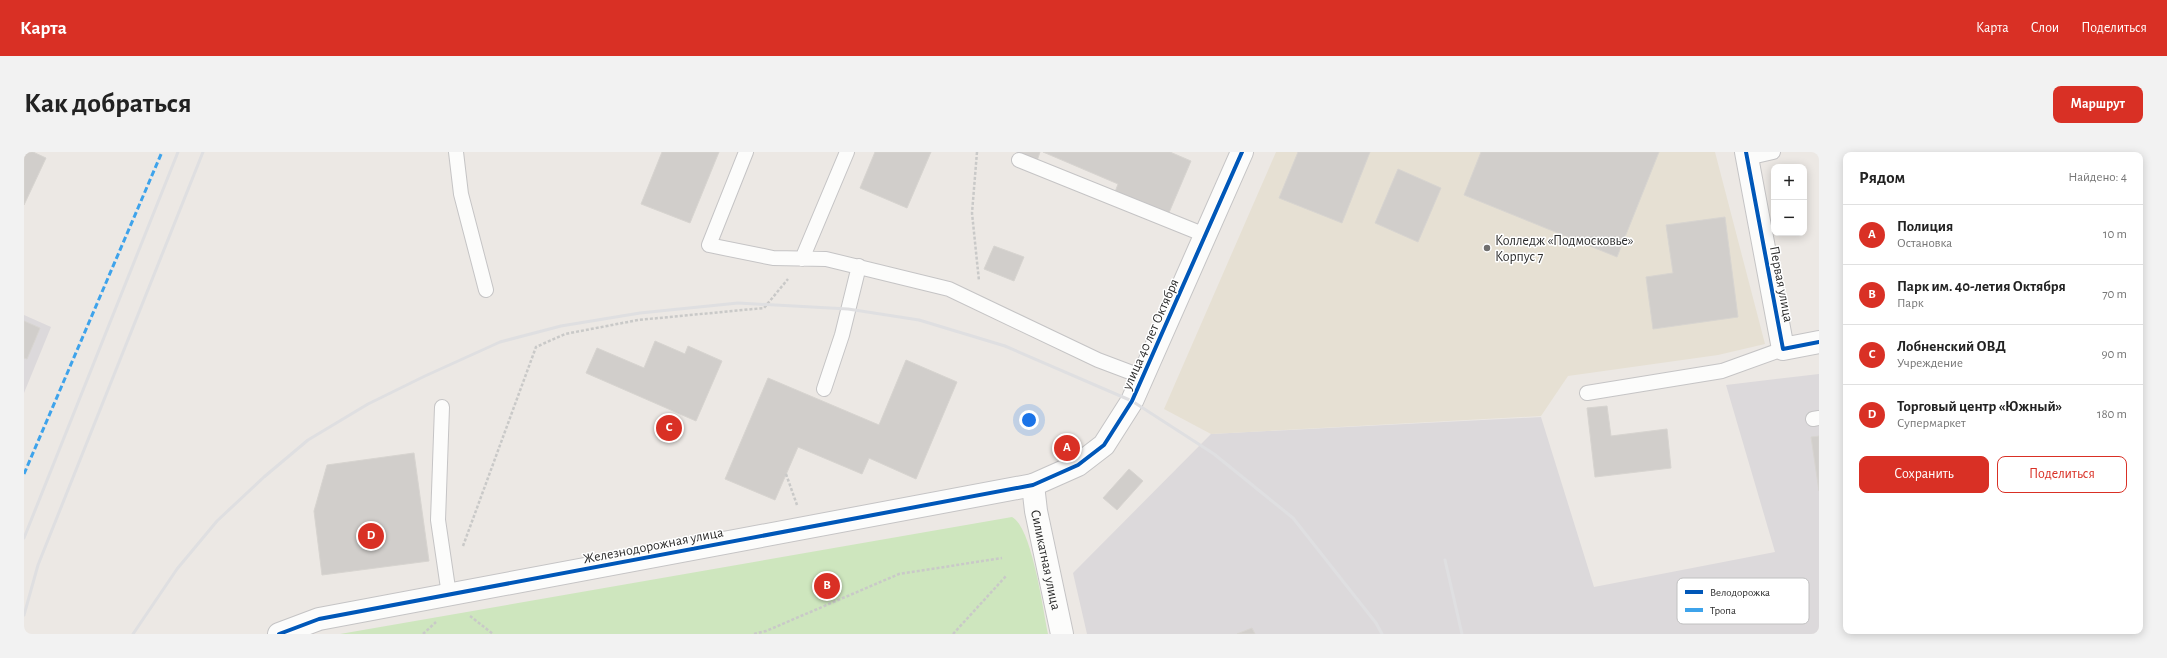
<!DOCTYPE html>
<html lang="ru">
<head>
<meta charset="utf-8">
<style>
	:root { --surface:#fff; --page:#f2f2f2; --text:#222; --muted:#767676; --line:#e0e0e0; --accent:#d93025 }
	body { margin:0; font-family:"Alegreya Sans",sans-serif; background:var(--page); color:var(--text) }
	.controls { position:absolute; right:12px; top:12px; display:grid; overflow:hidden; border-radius:8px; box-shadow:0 2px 10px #0003 }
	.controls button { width:36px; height:36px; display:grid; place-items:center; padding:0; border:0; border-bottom:1px solid var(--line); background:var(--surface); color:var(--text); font:20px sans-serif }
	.you { position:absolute; left:1005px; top:268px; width:14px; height:14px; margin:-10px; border:3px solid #fff; border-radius:50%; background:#1a73e8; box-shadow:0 0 0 6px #1a73e833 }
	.badge { display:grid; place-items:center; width:26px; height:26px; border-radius:50%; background:var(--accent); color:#fff; font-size:13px; font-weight:700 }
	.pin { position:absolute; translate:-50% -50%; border:2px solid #fff; box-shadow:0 1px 4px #0006 }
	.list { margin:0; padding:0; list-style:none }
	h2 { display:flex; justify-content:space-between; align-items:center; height:52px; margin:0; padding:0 16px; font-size:17px }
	h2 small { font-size:13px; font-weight:400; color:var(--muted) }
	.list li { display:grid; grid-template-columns:26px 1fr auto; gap:12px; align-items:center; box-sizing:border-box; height:60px; padding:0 16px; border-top:1px solid var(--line) }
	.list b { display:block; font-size:15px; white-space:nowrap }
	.list p { margin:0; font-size:13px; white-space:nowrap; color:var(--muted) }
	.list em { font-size:13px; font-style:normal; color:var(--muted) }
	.actions { display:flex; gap:8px; padding:12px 16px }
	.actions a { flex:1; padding:9px 0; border:1px solid var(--accent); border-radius:8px; text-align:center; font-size:14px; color:var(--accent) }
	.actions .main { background:var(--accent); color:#fff }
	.map { position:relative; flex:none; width:1795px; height:482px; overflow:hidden; border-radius:8px }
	header { display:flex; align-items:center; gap:24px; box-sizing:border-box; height:56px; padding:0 20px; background:var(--accent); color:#fff }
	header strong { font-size:19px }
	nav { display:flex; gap:22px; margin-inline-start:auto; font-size:14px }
	.intro { display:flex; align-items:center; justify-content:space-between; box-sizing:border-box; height:96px; padding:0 24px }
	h1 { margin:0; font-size:28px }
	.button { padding:10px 18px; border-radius:8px; background:var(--accent); color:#fff; font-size:14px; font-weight:700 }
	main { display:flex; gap:24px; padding:0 24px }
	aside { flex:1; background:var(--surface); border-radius:8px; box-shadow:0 2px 10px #0003 }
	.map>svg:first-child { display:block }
	.industrial { fill:#dcd9db }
	.education { fill:#e6e0d3 }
	.green { fill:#cee6be }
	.building { fill:#d1cecb; stroke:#d7d4d0 }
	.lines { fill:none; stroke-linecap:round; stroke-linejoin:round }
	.lane-casing { stroke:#c5c4c5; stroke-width:16 }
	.street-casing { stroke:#c5c4c5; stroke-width:24 }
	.secondary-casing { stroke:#c5c4c5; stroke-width:24 }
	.path { stroke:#c9c9c8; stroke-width:2.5; stroke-dasharray:3 2; stroke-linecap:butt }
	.lane { stroke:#fcfcfb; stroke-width:14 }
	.street { stroke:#fcfcfb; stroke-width:22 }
	.secondary { stroke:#fcfcfb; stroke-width:22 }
	.rail { stroke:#dfdfe1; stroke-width:3 }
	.quiet { stroke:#3ea3eb; stroke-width:3; stroke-dasharray:6 3; stroke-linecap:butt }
	.cycleway-casing { stroke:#fff; stroke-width:6 }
	.cycleway { stroke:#0057b8; stroke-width:4 }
	.poi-dot { fill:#706f6e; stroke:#fff; stroke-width:1.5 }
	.labels { text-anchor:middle; stroke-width:3; stroke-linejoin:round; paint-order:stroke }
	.poi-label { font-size:14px; fill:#2e2e2e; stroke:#fff; text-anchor:start }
	.street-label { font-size:14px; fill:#2e2e2e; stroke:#fff }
	.key { fill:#fff; stroke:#c0c0c0; stroke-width:1 }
	.key-label { font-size:11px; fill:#2e2e2e }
</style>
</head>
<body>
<header>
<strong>Карта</strong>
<nav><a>Карта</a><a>Слои</a><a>Поделиться</a></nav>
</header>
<div class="intro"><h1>Как добраться</h1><a class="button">Маршрут</a></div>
<main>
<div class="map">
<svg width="1795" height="482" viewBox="0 0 1795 482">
	<rect width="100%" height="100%" fill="#ece8e4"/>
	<path class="industrial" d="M 0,163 L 27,175 L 0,241 Z
		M 1795,222 L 1795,482 L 1063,482 L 1049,421 L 1187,282 L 1517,265 L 1570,435 L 1751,400 L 1702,233 Z"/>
	<path class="education" d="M 1252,0 L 1691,0 L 1741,192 L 1694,203 L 1544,224 L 1517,264 L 1187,282 L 1140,257 Z"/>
	<path class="green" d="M 988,365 C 1008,375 1019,458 1024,482 L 316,482 Z"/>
	<path class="building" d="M 0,0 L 9,0 L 22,6 L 0,53 Z
		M 638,0 L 695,0 L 666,71 L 617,52 Z
		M 851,0 L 907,0 L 883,56 L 836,36 Z
		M 993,0 L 1016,0 L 1013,9 Z
		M 1019,0 L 1146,0 L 1167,9 L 1144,63 L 1091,40 L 1094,32 Z
		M 1274,0 L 1346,0 L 1318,71 L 1255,46 Z
		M 1457,0 L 1635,0 L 1593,105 L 1440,43 Z
		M 1374,17 L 1417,36 L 1394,90 L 1351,71 Z
		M 1701,65 L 1714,165 L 1629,177 L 1622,125 L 1649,121 L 1642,73 Z
		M 970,94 L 1000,105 L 990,129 L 960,117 Z
		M 0,169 L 16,176 L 3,207 L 0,206 Z
		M 631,189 L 661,202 L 664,194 L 698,209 L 672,269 L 562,221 L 573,196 L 620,216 Z
		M 882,208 L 933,230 L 892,327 L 845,306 L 838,322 L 774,295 L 751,348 L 701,327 L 744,226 L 855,273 Z
		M 1583,254 L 1587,284 L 1643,277 L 1647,316 L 1571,325 L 1563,256 Z
		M 1795,284 L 1795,339 L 1787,285 Z
		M 390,301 L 405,409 L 298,423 L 290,359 L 303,313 Z
		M 1105,317 L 1119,329 L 1093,358 L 1079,346 Z
		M 1228,476 L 1231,482 L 1213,482 Z"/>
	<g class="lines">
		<defs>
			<path id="lane" d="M 432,0 L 437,42 L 462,138
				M 722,0 L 685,93 L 749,106 L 802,107 L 925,137 L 1074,208 L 1119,225
				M 1723,6 L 1749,0
				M 995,8 L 1181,83
				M 778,107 L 823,0
				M 800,237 L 818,183 L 835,114
				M 1563,241 L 1698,219 L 1759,197
				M 418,255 L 414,368 L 425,443
				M 1789,267 L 1795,266"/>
			<path id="street" d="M 1722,0 L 1759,197 L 1795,190"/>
			<g id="secondary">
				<path id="s1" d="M 1009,333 L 1012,359 L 1038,482"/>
				<path d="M 255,482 L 295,467 L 1009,333 L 1054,313 L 1080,293 L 1108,249 L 1218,0"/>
			</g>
		</defs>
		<use href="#lane" class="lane-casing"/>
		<use href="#street" class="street-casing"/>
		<use href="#secondary" class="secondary-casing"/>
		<path class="path" d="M 953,0 L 948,61 L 955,129
			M 762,322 L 773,353
			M 439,394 L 512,195 L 541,182 L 614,168 L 740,156 L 764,127
			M 446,464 L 469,482
			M 399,482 L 412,470
			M 730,482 L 742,479 L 875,422 L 978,406
			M 929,482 L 983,423"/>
		<use href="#lane" class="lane"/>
		<use href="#street" class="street"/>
		<use href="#secondary" class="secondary"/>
		<path class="rail" d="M 0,386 L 154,0
			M 1421,408 L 1438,482
			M 0,463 L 14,413 L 179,0
			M 109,482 L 153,417 L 193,369 L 240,325 L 284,288 L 344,252 L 401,224 L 476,190 L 537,174 L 616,161 L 714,151 L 824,157 L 895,168 L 981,194 L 1108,249 L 1190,302 L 1269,366 L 1352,471 L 1358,482"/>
		<path class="quiet" d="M 0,322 L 138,0"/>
		<defs>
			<path id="cycleway" d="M 1722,0 L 1759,197 L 1795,190
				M 255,482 L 295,467 L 1009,333 L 1054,313 L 1080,293 L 1108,249 L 1218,0"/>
		</defs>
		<use href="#cycleway" class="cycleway-casing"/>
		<use href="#cycleway" class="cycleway"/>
	</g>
	<circle class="poi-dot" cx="1463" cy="96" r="4"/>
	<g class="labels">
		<g class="poi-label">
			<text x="1471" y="93">Колледж «Подмосковье»<tspan x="1471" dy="16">Корпус 7</tspan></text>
		</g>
		<g class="street-label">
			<text transform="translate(1758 132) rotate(79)" y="5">Первая улица</text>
			<text transform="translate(1126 182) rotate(-66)" y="5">улица 40 лет Октября</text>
			<text transform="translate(629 393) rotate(-11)" y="5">Железнодорожная улица</text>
			<text dy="5" stroke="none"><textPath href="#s1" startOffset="76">Силикатная улица</textPath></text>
		</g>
	</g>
	<rect x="1653" y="426" width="132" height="46" rx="6" class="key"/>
	<rect x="1661" y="438" width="18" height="4" fill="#0057b8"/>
	<rect x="1661" y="456" width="18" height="4" fill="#3ea3eb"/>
	<g class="key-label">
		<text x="1686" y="444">Велодорожка</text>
		<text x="1686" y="462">Тропа</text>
	</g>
</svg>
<div class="controls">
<button>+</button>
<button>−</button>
</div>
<div class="you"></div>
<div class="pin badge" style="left:1043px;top:296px">A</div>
<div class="pin badge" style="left:803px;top:434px">B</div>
<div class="pin badge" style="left:645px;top:276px">C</div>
<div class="pin badge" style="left:347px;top:384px">D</div>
</div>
<aside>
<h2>Рядом<small>Найдено: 4</small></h2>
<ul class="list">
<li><span class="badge">A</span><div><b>Полиция</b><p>Остановка</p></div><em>10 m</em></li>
<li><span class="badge">B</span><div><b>Парк им. 40-летия Октября</b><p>Парк</p></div><em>70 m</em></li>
<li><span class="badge">C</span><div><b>Лобненский ОВД</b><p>Учреждение</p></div><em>90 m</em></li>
<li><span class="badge">D</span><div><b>Торговый центр «Южный»</b><p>Супермаркет</p></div><em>180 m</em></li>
</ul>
<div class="actions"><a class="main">Сохранить</a><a>Поделиться</a></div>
</aside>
</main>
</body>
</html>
